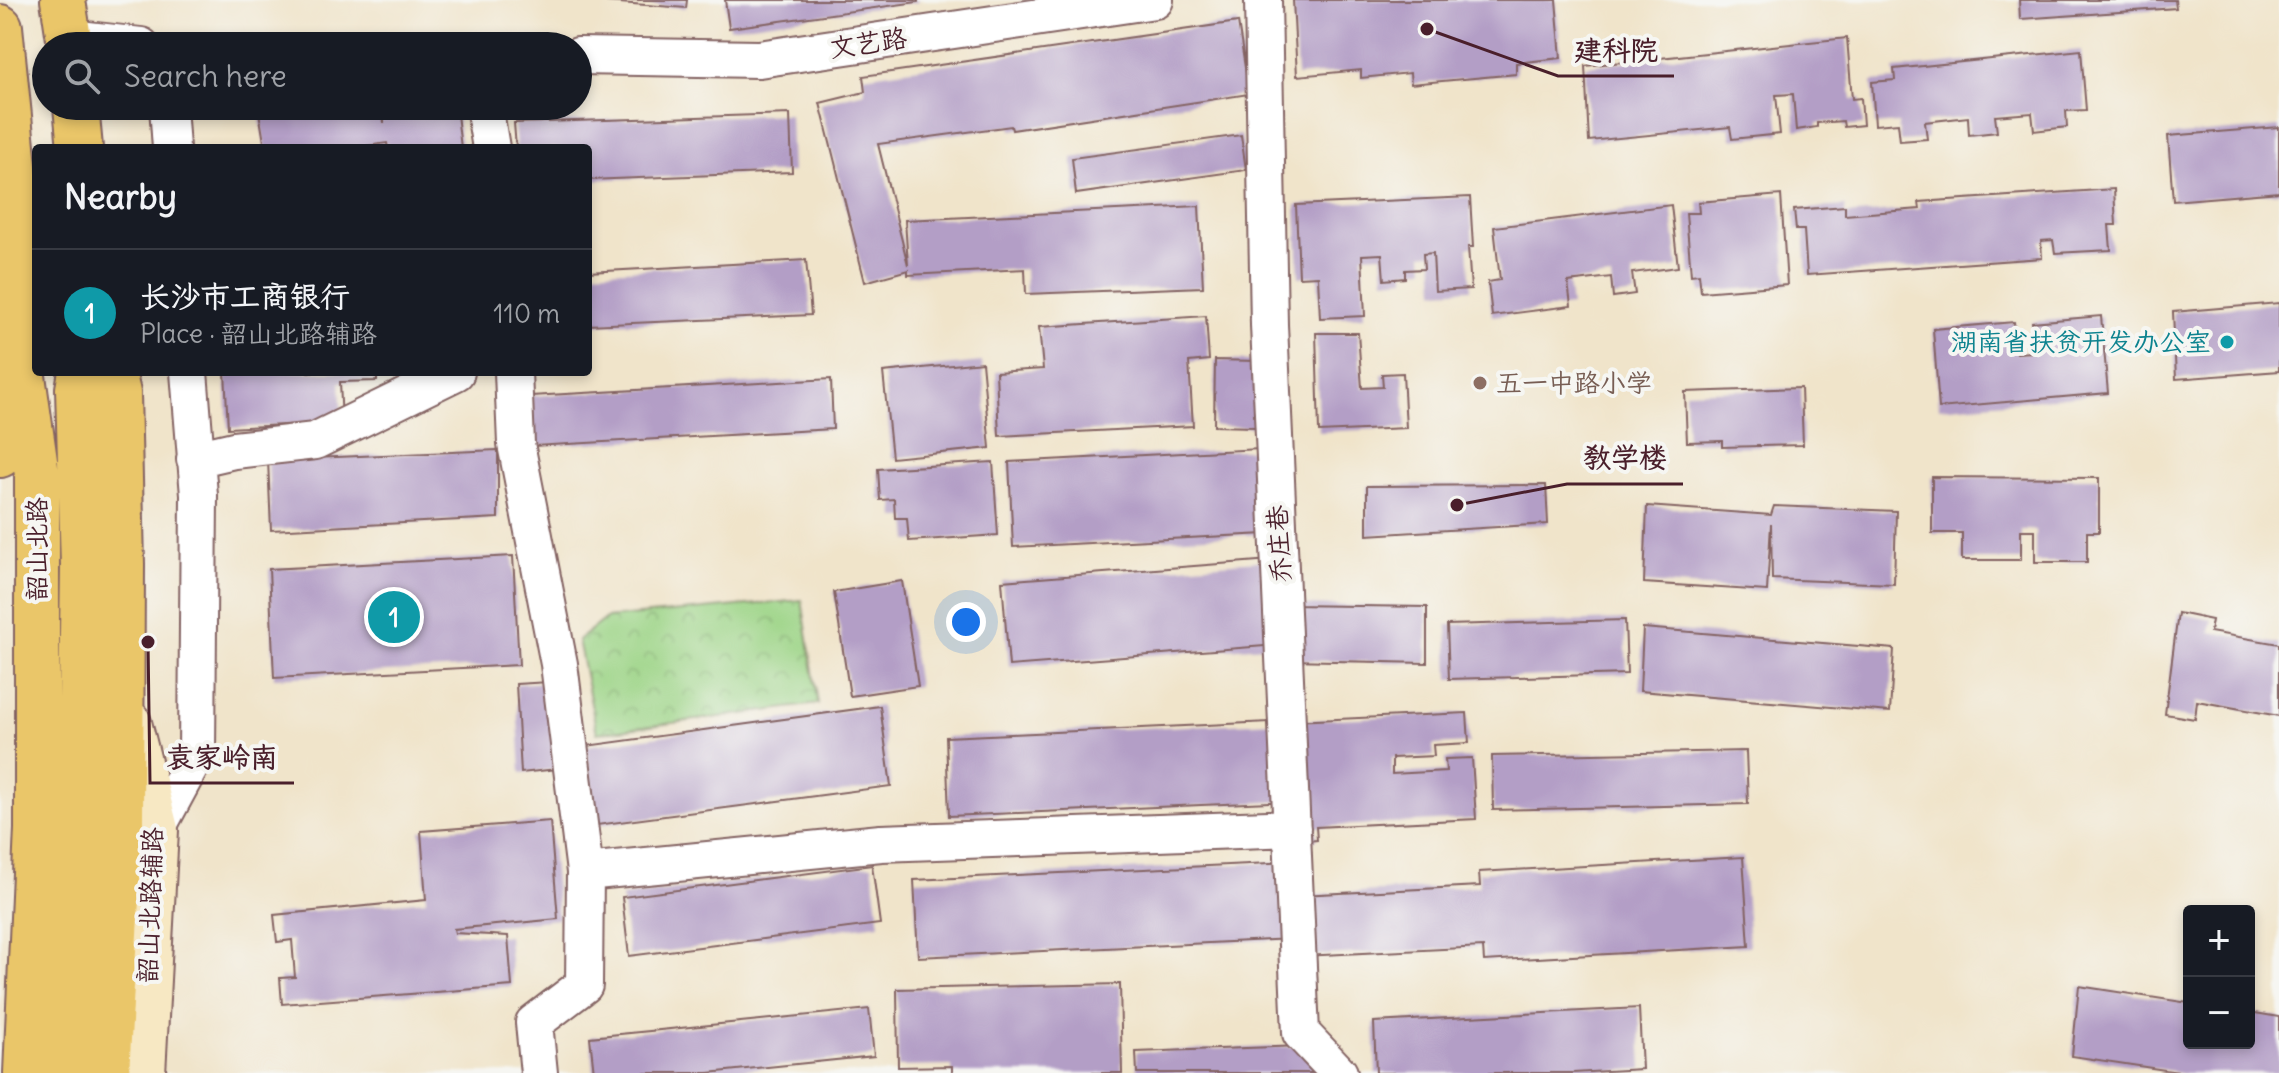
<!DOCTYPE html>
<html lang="en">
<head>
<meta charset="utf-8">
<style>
	:root { --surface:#171b24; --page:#20242c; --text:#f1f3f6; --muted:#9ea1a6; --line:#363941; --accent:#d93025 }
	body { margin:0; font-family:Delius,"LXGW WenKai TC",sans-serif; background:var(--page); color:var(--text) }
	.controls { position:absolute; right:24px; bottom:24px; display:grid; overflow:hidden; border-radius:8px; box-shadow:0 4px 12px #0003 }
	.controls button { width:72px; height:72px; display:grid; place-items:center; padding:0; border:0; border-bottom:2px solid var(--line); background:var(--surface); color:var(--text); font:40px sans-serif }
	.you { position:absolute; left:966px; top:622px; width:28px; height:28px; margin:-20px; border:6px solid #fff; border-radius:50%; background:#1a73e8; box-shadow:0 0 0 12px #1a73e833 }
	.badge { display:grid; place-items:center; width:52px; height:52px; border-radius:50%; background:var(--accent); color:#fff; font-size:26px; font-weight:700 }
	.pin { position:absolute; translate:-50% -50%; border:4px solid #fff; box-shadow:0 2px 8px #0006 }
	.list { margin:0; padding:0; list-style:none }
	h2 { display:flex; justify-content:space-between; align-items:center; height:104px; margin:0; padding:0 32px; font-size:34px }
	h2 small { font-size:26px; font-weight:400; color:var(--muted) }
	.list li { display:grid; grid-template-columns:52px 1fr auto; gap:24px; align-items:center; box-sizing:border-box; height:128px; padding:0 32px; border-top:2px solid var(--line) }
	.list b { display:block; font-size:30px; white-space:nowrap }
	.list p { margin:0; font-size:26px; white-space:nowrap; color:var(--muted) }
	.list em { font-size:26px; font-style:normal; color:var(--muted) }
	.icon { flex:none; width:44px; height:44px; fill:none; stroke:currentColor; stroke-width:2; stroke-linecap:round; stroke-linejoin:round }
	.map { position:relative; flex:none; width:2279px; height:1073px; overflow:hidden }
	.search { position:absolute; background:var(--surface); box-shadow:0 4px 12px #0003; left:32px; top:32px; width:560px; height:88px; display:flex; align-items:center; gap:20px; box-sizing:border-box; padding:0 28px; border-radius:44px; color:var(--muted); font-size:30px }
	.panel { position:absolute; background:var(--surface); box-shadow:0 4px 12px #0003; left:32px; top:144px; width:560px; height:232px; border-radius:8px }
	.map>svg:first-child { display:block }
	.park { fill:url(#park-crowns); stroke:#737a58; stroke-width:2 }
	.building { fill:#b39ec6 }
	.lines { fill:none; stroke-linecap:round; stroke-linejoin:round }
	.street-casing { stroke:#846463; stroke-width:40 }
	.secondary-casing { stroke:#846463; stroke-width:48 }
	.primary-casing { stroke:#846463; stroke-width:48 }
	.street { stroke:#fff; stroke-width:36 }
	.secondary { stroke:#f7e8c3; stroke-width:44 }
	.primary { stroke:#eac669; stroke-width:44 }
	.culture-dot { fill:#0f9aa8; stroke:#f6f6f2; stroke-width:3 }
	.education-dot { fill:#8d6e63; stroke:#f6f6f2; stroke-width:3 }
	.labels { text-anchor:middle; stroke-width:8; stroke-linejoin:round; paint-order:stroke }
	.street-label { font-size:26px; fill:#4a1f2b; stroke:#f6f6f2 }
	.culture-label { font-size:26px; fill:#0d838f; stroke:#f6f6f2; text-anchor:end }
	.education-label { font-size:26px; fill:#785e54; stroke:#f6f6f2; text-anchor:start }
	.leader { fill:none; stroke:#4a1f2b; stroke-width:3 }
	.callout-dot { fill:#4a1f2b; stroke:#f6f6f2; stroke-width:3 }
	.callout-label { font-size:28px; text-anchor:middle; font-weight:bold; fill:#4a1f2b; stroke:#f6f6f2; stroke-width:8; stroke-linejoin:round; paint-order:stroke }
</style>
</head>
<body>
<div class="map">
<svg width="2279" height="1073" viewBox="0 0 2279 1073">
	<defs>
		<pattern id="park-crowns" width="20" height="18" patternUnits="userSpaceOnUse" patternTransform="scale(2)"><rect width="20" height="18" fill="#9cd486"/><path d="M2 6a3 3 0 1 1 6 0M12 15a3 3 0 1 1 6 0" fill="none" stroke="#88b674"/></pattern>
	</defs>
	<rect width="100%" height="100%" fill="#f6f6f2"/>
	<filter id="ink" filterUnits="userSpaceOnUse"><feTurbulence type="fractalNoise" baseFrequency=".0125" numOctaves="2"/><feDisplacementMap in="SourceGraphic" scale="16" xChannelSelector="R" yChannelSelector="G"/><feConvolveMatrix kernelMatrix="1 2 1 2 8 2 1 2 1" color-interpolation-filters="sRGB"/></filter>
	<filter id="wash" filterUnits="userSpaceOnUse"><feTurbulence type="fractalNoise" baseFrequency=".006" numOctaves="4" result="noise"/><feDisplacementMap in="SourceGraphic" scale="32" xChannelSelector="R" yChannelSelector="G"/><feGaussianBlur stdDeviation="1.8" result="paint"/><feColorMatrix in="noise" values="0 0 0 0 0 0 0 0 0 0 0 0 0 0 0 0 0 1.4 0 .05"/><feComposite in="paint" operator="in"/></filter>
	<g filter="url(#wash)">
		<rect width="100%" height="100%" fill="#f0e4ca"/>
		<path class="park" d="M 802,600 L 818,704 L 597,733 L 578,640 L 606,618 Z"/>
		<g id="blocks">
			<path class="building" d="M 606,0 L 687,0 L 686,8 L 606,2 Z
				M 725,0 L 918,0 L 918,2 L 729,28 Z
				M 1293,0 L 1556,0 L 1561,58 L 1516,63 L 1516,74 L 1411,84 L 1410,73 L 1361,78 L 1361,70 L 1297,76 Z
				M 2019,0 L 2175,0 L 2176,8 L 2020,19 Z
				M 1238,22 L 1249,94 L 1012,130 L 1011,126 L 878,144 L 908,265 L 905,220 L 1199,206 L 1203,287 L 1026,294 L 1025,269 L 908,275 L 908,270 L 865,282 L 820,103 L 865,92 L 863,76 Z
				M 1847,38 L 1852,99 L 1861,98 L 1863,125 L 1844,127 L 1843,121 L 1817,123 L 1817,127 L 1796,130 L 1793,94 L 1776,95 L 1780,134 L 1732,139 L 1730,127 L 1589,141 L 1585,66 Z
				M 2081,50 L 2086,110 L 2066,111 L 2067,127 L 2034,131 L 2032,113 L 1995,116 L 1997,132 L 1969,135 L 1968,117 L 1925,122 L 1927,139 L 1900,141 L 1898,123 L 1875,125 L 1872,82 L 1895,80 L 1894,69 Z
				M 258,106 L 382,106 L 384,123 L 384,106 L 456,106 L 461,148 L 388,148 L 387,143 L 352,148 L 265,148 Z
				M 790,114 L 792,172 L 588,180 L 588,148 L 516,148 L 514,123 Z
				M 2279,127 L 2279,192 L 2173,201 L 2168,136 Z
				M 1241,135 L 1246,170 L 1076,194 L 1072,158 Z
				M 2114,189 L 2116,225 L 2109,225 L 2111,250 L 2055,253 L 2053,240 L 2041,241 L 2042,258 L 1807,275 L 1804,230 L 1796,230 L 1794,210 L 1845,206 L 1845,215 L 1920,209 L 1919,202 Z
				M 1781,195 L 1787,285 L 1701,292 L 1699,274 L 1691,275 L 1686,213 L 1699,213 L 1698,202 Z
				M 1470,197 L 1473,247 L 1468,247 L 1471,289 L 1435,291 L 1433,253 L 1423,254 L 1424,269 L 1405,270 L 1405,278 L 1384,280 L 1382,254 L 1362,255 L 1365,316 L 1320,318 L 1318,276 L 1299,277 L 1296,205 Z
				M 1671,205 L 1678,267 L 1632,273 L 1635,294 L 1613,297 L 1611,277 L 1568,282 L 1571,306 L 1492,316 L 1488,282 L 1500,280 L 1494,227 Z
				M 806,260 L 811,315 L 588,325 L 588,272 Z
				M 2279,303 L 2279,371 L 2176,379 L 2173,312 Z
				M 1206,316 L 1209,360 L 1189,362 L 1193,426 L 999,436 L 996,372 L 1043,369 L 1039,327 Z
				M 2101,316 L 2108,393 L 1939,408 L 1933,329 L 2014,322 L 2017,353 L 2034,352 L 2032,322 Z
				M 1316,333 L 1358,333 L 1362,388 L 1383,387 L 1382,374 L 1403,373 L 1406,428 L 1319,432 Z
				M 1215,360 L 1256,361 L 1255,427 L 1214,426 Z
				M 982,362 L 990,448 L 892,458 L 883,372 Z
				M 225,372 L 377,372 L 377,381 L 340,382 L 342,422 L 228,428 Z
				M 831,379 L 833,429 L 533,446 L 531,396 Z
				M 1801,388 L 1803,445 L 1722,447 L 1722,441 L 1687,442 L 1685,392 Z
				M 1260,449 L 1265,534 L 1013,547 L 1009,462 Z
				M 498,450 L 498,518 L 271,530 L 268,460 Z
				M 993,462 L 998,535 L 909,541 L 907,518 L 895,518 L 894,499 L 880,500 L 878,469 Z
				M 1932,477 L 2099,478 L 2099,532 L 2087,532 L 2087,562 L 2035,562 L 2035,530 L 2021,530 L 2021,560 L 1962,560 L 1962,533 L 1932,533 Z
				M 1546,485 L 1548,524 L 1367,535 L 1367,486 Z
				M 1647,506 L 1771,515 L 1774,506 L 1896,511 L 1894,584 L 1772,579 L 1771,524 L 1767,591 L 1644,583 Z
				M 513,556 L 519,665 L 274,678 L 269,569 Z
				M 1283,559 L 1290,605 L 1427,607 L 1427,663 L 1289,660 L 1290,644 L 1009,666 L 1002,581 Z
				M 902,581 L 918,686 L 850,696 L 834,592 Z
				M 2178,613 L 2212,620 L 2210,632 L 2279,644 L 2279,716 L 2197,701 L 2195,719 L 2165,714 Z
				M 1625,620 L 1627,674 L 1449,679 L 1447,625 Z
				M 1643,628 L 1894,649 L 1890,712 L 1640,691 Z
				M 549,682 L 557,769 L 521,773 L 516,684 Z
				M 880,706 L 891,786 L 597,825 L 586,746 Z
				M 1467,713 L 1469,743 L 1433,745 L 1434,756 L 1392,758 L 1392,774 L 1446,771 L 1445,759 L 1472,758 L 1476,819 L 1316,827 L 1317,840 L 1293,842 L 1291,801 L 949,816 L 946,737 Z
				M 1746,751 L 1748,804 L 1493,810 L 1492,756 Z
				M 550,821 L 558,919 L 454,929 L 455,933 L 508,936 L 512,986 L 282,1004 L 280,978 L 295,977 L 292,940 L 277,942 L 274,915 L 426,900 L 421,831 Z
				M 1743,857 L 1749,946 L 1484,961 L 1483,947 L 1303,956 L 1300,895 L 1480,886 L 1479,872 Z
				M 1289,862 L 1293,939 L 918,957 L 914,880 Z
				M 872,865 L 880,924 L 629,956 L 622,897 Z
				M 1120,984 L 1122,1073 L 952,1073 L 952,1066 L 898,1067 L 897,989 Z
				M 2079,986 L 2189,1003 L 2189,1043 L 2249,1043 L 2249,1012 L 2279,1017 L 2279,1073 L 2185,1073 L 2072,1056 Z
				M 1639,1008 L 1642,1069 L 1573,1073 L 1376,1073 L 1374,1022 Z
				M 869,1009 L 874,1056 L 708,1073 L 594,1073 L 590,1037 Z
				M 1328,1045 L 1329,1073 L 1137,1073 L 1136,1052 Z"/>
		</g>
	</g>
	<g filter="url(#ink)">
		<use href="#blocks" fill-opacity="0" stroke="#846463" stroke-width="2"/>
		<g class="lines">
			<defs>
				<path id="street" d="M 1263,0 L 1269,325 L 1301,1033 L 1339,1073
					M 70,38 L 141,46
					M 578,56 L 759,59 L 1155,0
					M 168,106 L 171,148
					M 484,106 L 491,148
					M 513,372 L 516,444 L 559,664 L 585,872 L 881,843 L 1292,828
					M 195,459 L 234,450 L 315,441 L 456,372
					M 156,830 L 197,754 L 199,495 L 189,372
					M 539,1073 L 534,1023 L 584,985 L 585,872"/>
				<path id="secondary" d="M 129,723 L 156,830 L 143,1073"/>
				<path id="primary" d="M 63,0 L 70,46
					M 0,27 L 15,176 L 21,362 L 37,475 L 37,829 L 26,1073
					M 76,106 L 80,148
					M 0,455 L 15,388
					M 65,1073 L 79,831 L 83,567 L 78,389 L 81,372
					M 107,1073 L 121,829 L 122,564 L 118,393 L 113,372"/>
			</defs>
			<use href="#street" class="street-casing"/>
			<use href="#secondary" class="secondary-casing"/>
			<use href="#primary" class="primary-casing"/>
			<use href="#street" class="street"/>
			<use href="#secondary" class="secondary"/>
			<use href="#primary" class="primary"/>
		</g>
	</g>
	<circle class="culture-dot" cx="2227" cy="342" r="8"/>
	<circle class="education-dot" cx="1480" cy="383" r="8"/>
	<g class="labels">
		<g class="street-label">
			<text transform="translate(868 43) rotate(-8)" y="9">文艺路</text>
			<text transform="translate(1279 544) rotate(-93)" y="9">乔庄巷</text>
			<text transform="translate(37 549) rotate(-90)" y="9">韶山北路</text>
			<text transform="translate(150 905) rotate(-88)" y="9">韶山北路辅路</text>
		</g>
		<g class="culture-label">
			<text x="2211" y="351">湖南省扶贫开发办公室</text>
		</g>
		<g class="education-label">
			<text x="1496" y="392">五一中路小学</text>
		</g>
	</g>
	<path class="leader" d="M1427 29L1558 76H1674M1457 505L1567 484H1683M148 642L150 783H294"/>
	<g class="callout-dot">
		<circle cx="1427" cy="29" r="8"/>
		<circle cx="1457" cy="505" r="8"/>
		<circle cx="148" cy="642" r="8"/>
	</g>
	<g class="callout-label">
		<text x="1616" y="60">建科院</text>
		<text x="1625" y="467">教学楼</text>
		<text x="222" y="767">袁家岭南</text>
	</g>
</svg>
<div class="controls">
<button>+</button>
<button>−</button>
</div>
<div class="you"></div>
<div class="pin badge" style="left:394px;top:617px;background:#0f9aa8">1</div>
<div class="search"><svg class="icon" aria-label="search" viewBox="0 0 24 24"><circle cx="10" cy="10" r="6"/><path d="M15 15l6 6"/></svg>Search here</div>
<section class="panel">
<h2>Nearby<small></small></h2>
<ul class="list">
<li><span class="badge" style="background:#0f9aa8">1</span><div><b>长沙市工商银行</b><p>Place · 韶山北路辅路</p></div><em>110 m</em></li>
</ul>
</section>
</div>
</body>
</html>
